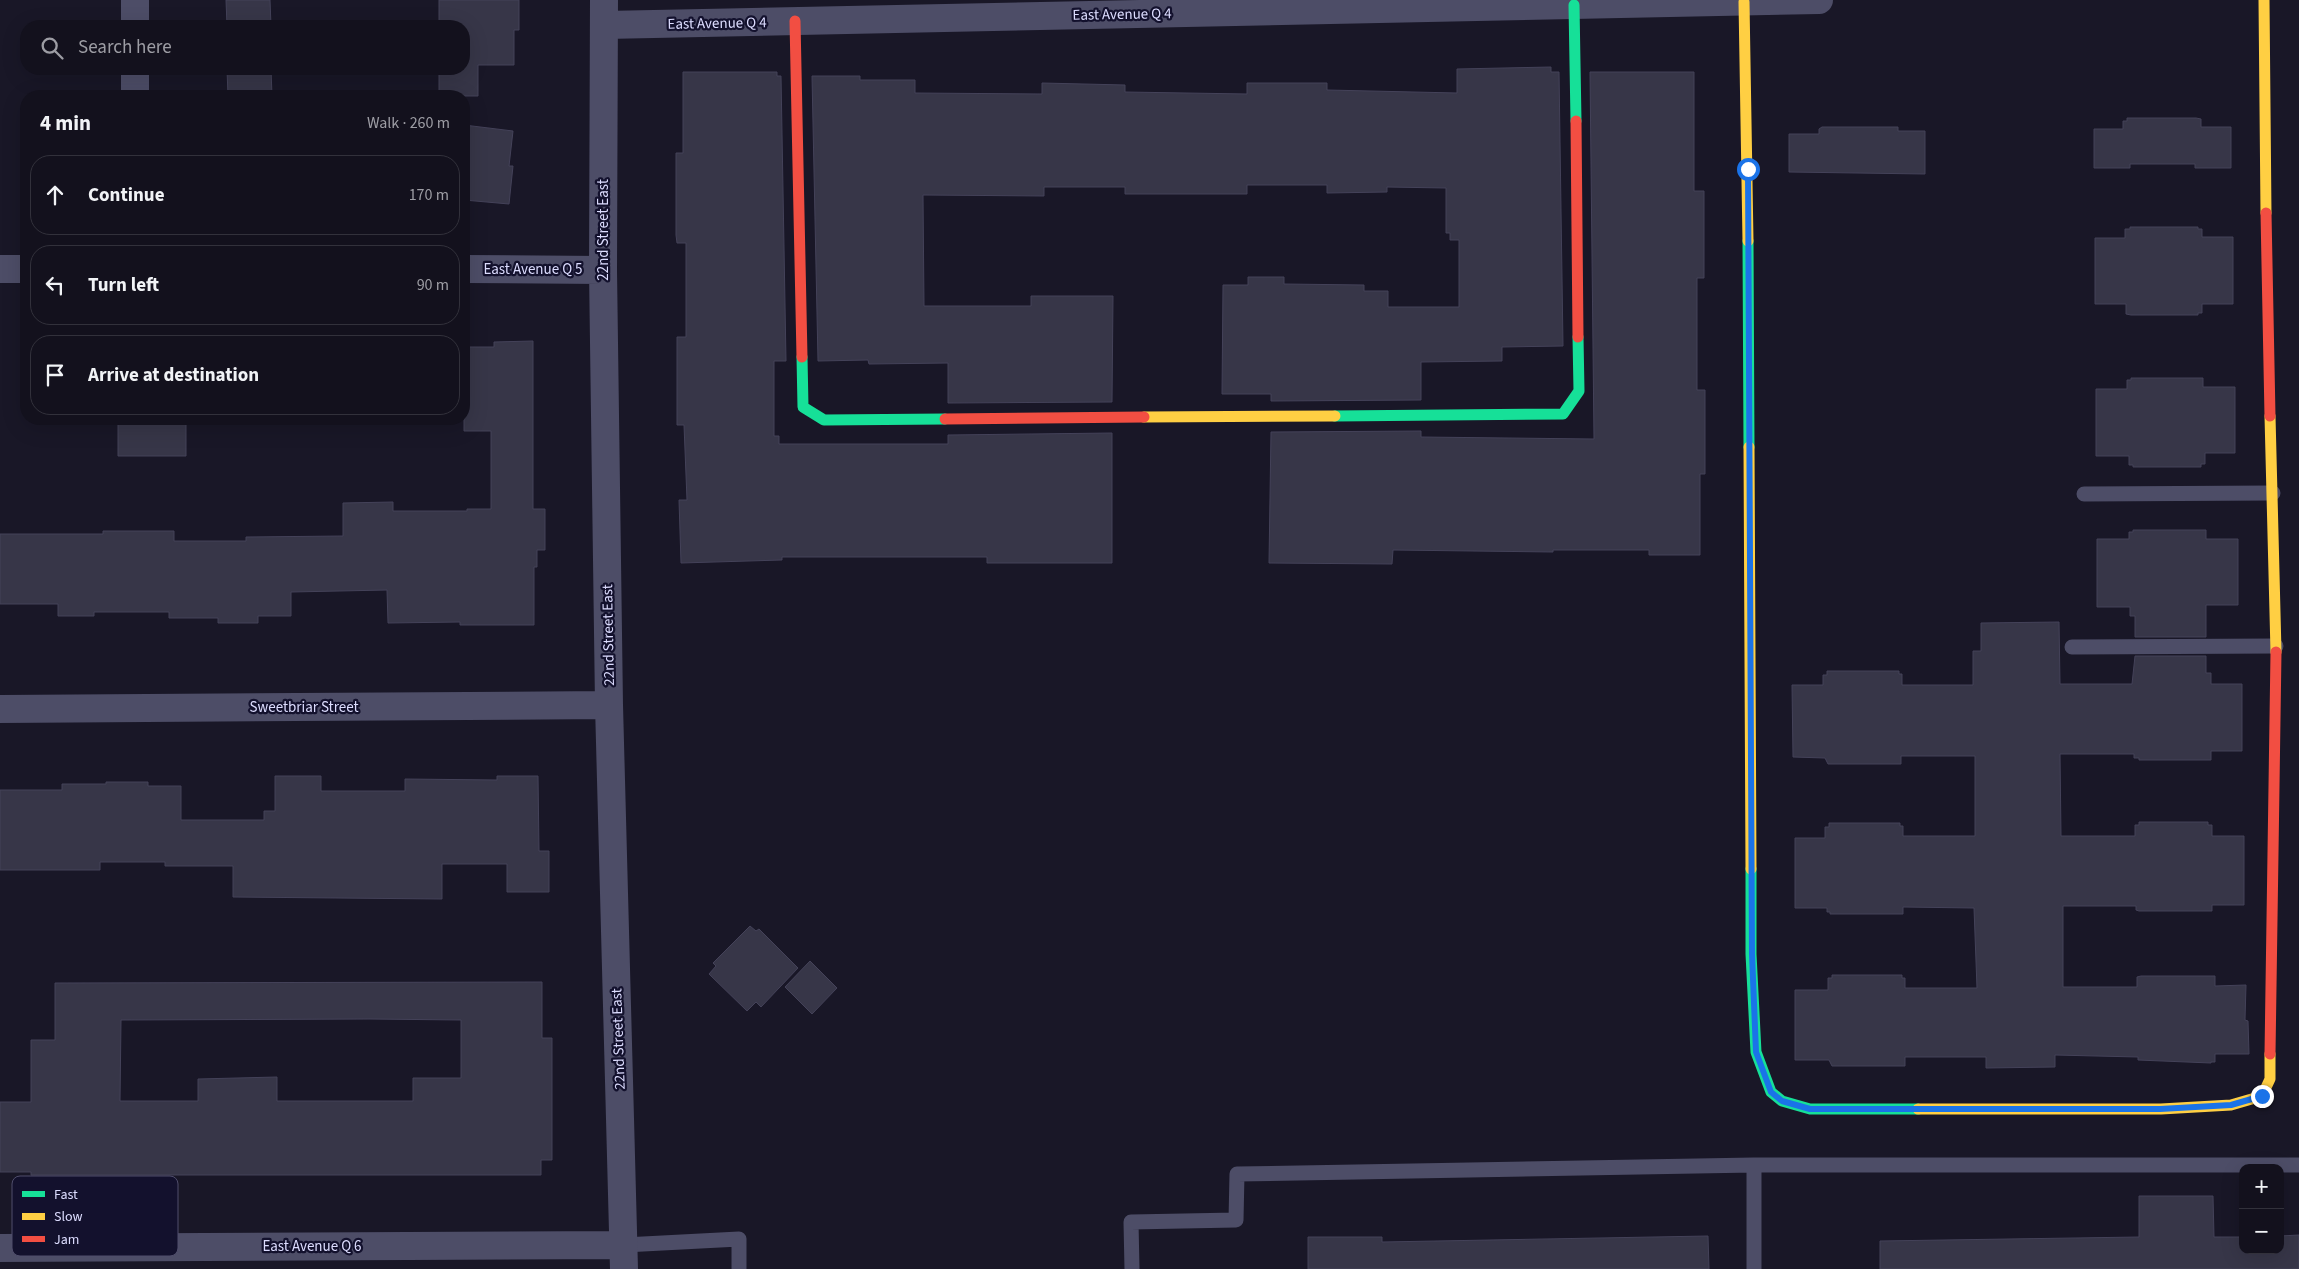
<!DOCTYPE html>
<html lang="en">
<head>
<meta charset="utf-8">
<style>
	:root { --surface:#13111d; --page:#1c1a26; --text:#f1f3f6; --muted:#9d9da4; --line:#32313b }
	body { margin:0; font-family:"Source Sans 3",sans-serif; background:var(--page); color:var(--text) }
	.controls { position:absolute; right:15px; bottom:15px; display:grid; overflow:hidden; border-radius:10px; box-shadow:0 5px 20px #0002 }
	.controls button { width:45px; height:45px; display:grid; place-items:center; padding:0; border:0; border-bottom:1px solid var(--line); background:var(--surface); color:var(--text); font:25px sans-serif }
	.stop { position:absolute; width:15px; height:15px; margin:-11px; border:4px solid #1a73e8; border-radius:50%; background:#fff }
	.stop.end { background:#1a73e8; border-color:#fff; box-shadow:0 1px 5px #0008 }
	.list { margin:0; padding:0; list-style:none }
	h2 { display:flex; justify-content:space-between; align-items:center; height:65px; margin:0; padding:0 20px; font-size:21px }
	h2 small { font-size:16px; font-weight:400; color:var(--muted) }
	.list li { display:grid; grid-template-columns:32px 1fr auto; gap:15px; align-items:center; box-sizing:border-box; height:80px; margin:0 10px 10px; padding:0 10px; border:1px solid var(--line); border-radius:20px }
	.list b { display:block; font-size:19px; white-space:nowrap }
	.list em { font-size:16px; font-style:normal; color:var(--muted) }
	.icon { flex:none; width:28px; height:28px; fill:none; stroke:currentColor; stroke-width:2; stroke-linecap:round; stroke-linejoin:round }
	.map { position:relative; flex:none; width:2299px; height:1269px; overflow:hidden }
	.search { position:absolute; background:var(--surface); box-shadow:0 5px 20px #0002; left:20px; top:20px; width:450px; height:55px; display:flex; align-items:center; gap:12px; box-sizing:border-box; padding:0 18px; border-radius:20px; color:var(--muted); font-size:19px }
	.panel { position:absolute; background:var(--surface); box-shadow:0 5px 20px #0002; left:20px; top:90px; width:450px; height:335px; border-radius:20px }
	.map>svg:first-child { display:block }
	.building { fill:#373648; stroke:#444259; fill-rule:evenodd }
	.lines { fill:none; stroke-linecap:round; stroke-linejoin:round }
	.lane { stroke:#4d4d67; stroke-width:15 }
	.street { stroke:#4d4d67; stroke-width:28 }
	.fast { stroke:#16e098; stroke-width:11 }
	.slow { stroke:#ffcf43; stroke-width:11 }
	.jam { stroke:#f24e42; stroke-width:11 }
	.route { stroke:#1a73e8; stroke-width:6 }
	.labels { text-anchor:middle; stroke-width:4.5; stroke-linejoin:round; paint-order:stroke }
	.street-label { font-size:15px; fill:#ddf; stroke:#13112d }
	.key { fill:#13112d; stroke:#504e6c; stroke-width:1 }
	.key-label { font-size:14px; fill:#ddf }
</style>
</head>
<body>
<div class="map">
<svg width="2299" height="1269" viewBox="0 0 2299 1269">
	<rect width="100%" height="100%" fill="#191727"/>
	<path class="building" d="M 226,0 L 270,0 L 271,26 L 227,26 Z
		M 439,0 L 519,0 L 519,30 L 514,30 L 514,65 L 478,65 L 478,96 L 439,96 L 439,69 L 464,69 L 464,26 L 439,26 Z
		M 1551,67 L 1551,72 L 1559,72 L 1563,346 L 1502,347 L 1502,361 L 1421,362 L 1421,400 L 1271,401 L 1271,394 L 1222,394 L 1223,285 L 1248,285 L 1248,277 L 1284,277 L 1284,284 L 1364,285 L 1364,291 L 1388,291 L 1388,307 L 1459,307 L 1459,240 L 1450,240 L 1450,233 L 1446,233 L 1446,188 L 1387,187 L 1387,192 L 1327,193 L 1327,185 L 1247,185 L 1247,194 L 1125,194 L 1125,187 L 1044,187 L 1044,196 L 923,195 L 924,306 L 1031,306 L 1031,296 L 1113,296 L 1112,402 L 948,403 L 948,363 L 869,364 L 868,360 L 818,361 L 812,76 L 860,76 L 860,80 L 915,80 L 915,93 L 1042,94 L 1042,83 L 1125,85 L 1125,92 L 1247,94 L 1247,83 L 1327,83 L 1327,90 L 1457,93 L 1457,69 Z
		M 227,69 L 271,69 L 272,96 L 228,96 Z
		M 683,72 L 777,72 L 777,76 L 781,76 L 786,361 L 774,361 L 774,436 L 779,436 L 779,444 L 948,444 L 948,435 L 1112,433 L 1112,563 L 987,563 L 987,557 L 782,557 L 782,560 L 681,563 L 679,500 L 687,500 L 684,425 L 677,425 L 677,337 L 686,337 L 686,243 L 677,243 L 676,235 L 676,153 L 683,153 Z
		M 1590,72 L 1694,72 L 1694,191 L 1704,191 L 1704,278 L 1697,278 L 1697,390 L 1705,390 L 1705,474 L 1700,474 L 1700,555 L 1649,555 L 1649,550 L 1553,550 L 1553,552 L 1393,550 L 1392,564 L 1269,563 L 1271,432 L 1421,431 L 1421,437 L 1594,439 Z
		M 2127,118 L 2196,118 L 2201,119 L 2201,127 L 2231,127 L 2231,168 L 2195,168 L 2195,164 L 2130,164 L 2130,168 L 2094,168 L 2094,129 L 2123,129 L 2123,121 L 2127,121 Z
		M 464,125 L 513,131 L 509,166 L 513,166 L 509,204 L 464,200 Z
		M 1822,127 L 1898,127 L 1898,131 L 1925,131 L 1925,174 L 1789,172 L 1789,134 L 1819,134 L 1819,129 Z
		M 2130,227 L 2198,227 L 2198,229 L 2202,229 L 2202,237 L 2233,237 L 2233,304 L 2202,304 L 2202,313 L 2198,313 L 2198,315 L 2131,315 L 2126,314 L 2126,304 L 2095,304 L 2095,238 L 2125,238 L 2125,229 L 2130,229 Z
		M 533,341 L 533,509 L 545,509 L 545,550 L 537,550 L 537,567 L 534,567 L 534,625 L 460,625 L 460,622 L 388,623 L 387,590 L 291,592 L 291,616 L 258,616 L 258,623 L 218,623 L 218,618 L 169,618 L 169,612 L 94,612 L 94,616 L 58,616 L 58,604 L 0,604 L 0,534 L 103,534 L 103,531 L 174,531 L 174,541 L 246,541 L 246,537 L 343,536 L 343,503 L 393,502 L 393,511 L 467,511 L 467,509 L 491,509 L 491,431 L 464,431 L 464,347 L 494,347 L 494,342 Z
		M 2131,378 L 2203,378 L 2203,387 L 2235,387 L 2235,453 L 2205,453 L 2205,464 L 2201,464 L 2201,467 L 2133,467 L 2133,465 L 2129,465 L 2129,456 L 2096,456 L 2096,389 L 2127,389 L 2127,380 L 2131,380 Z
		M 118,419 L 186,419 L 186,456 L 118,456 Z
		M 2133,530 L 2206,530 L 2206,539 L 2238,539 L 2238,605 L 2206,605 L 2206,637 L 2135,637 L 2135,616 L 2130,616 L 2130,607 L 2097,607 L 2097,539 L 2129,539 L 2129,532 L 2133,532 Z
		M 2059,622 L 2060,684 L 2132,684 L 2135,656 L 2206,656 L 2206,673 L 2211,673 L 2211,684 L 2242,684 L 2242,751 L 2211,751 L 2211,760 L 2139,760 L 2139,758 L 2134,758 L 2134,754 L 2060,754 L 2061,836 L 2135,836 L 2135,825 L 2139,825 L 2139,822 L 2208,822 L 2208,825 L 2212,825 L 2212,836 L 2244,836 L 2244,905 L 2212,905 L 2212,911 L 2139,911 L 2136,910 L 2136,906 L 2063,906 L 2063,987 L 2137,987 L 2137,977 L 2141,976 L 2215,976 L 2215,986 L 2246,985 L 2245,1020 L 2248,1021 L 2249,1054 L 2215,1054 L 2215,1062 L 2211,1062 L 2211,1063 L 2138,1060 L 2138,1057 L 2055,1055 L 2055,1067 L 1986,1068 L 1986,1057 L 1905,1057 L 1905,1066 L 1832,1066 L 1829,1060 L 1795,1060 L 1795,990 L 1828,990 L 1828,978 L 1832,978 L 1832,975 L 1902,975 L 1902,978 L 1905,978 L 1905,988 L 1977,988 L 1974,908 L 1903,907 L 1903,914 L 1830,914 L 1830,912 L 1827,912 L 1827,908 L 1795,908 L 1795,838 L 1825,838 L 1825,827 L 1829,827 L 1829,823 L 1900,823 L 1900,826 L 1903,826 L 1903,836 L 1975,836 L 1975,756 L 1901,756 L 1901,764 L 1828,764 L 1825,758 L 1793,757 L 1792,685 L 1823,685 L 1823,675 L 1827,675 L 1827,671 L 1899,671 L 1899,674 L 1902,674 L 1902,685 L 1973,685 L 1973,651 L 1981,651 L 1981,623 Z
		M 275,776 L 321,776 L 321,791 L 405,791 L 405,779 L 497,780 L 497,776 L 538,776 L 539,851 L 549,851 L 549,892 L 507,892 L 507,864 L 442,864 L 442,899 L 233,897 L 233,866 L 165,866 L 165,862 L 100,862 L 100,870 L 0,870 L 0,790 L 62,790 L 62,784 L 106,784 L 106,782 L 148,782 L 148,786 L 181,786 L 181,820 L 264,820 L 264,811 L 275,811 Z
		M 750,926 L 756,931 L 759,929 L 798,968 L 761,1007 L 756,1002 L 747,1011 L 709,974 L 716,966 L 713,963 Z
		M 810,961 L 837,988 L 812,1014 L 785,987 Z
		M 542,982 L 542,1038 L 552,1038 L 552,1160 L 541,1160 L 541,1175 L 31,1175 L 31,1172 L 0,1172 L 0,1102 L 31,1102 L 31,1040 L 55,1040 L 55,983 ZM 370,1019 L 461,1020 L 461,1078 L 413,1078 L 413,1101 L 277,1101 L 277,1077 L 198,1079 L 198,1101 L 120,1101 L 121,1020 Z
		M 2139,1196 L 2213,1196 L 2214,1237 L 2243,1237 L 2243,1250 L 2280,1250 L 2280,1236 L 2299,1235 L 2299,1269 L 1880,1269 L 1880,1241 L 2139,1237 Z
		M 1708,1236 L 1709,1269 L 1308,1269 L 1308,1237 L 1382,1237 L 1382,1242 Z"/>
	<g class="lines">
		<path class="lane" d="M 2084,494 L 2273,493
			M 2072,647 L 2276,646
			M 624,1245 L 739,1239 L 739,1269
			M 1132,1269 L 1131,1222 L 1236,1220 L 1237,1174 L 1754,1165
			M 1754,1269 L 1754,1165 L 2299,1165"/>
		<path class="street" d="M 135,0 L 135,26
			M 604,0 L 603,270 L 609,705 L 624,1269
			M 605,25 L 1819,0
			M 135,69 L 135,96
			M 0,269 L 26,269
			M 464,269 L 603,270
			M 0,709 L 609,705
			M 0,1248 L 624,1245"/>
		<path class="fast" d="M 1574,5 L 1576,121
			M 1748,241 L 1749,447
			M 802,357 L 803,407 L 824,420 L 945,419
			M 1335,416 L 1563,414 L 1579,391 L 1578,337
			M 1751,869 L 1751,954 L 1756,1052 L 1771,1092 L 1782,1101 L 1810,1109 L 1918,1109"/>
		<path class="slow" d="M 2264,0 L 2266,213
			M 1744,2 L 1748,241
			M 2270,416 L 2276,652
			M 1144,417 L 1335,416
			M 1749,447 L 1751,869
			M 1918,1109 L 2161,1109 L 2231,1105 L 2262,1096 L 2270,1079 L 2270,1054"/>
		<path class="jam" d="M 795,21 L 802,357
			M 1576,121 L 1578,337
			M 2266,213 L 2270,416
			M 945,419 L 1144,417
			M 2270,1054 L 2276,652"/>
	</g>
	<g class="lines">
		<path class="route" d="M 1748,169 L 1752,954 L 1756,1052 L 1771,1092 L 1782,1101 L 1810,1109 L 2160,1109 L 2231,1105 L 2262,1096"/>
	</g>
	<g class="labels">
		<g class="street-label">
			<text transform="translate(1122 14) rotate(-1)" y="5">East Avenue Q 4</text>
			<text transform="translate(717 23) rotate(-1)" y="5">East Avenue Q 4</text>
			<text transform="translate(603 230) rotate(-90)" y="5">22nd Street East</text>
			<text x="533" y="274">East Avenue Q 5</text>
			<text transform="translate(608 635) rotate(-91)" y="5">22nd Street East</text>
			<text x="304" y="712">Sweetbriar Street</text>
			<text transform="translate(618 1039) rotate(-92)" y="5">22nd Street East</text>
			<text x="312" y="1251">East Avenue Q 6</text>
		</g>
	</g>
	<rect x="12" y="1176" width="166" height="80" rx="8" class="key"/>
	<rect x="22" y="1191" width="23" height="6" fill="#16e098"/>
	<rect x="22" y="1213" width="23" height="7" fill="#ffcf43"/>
	<rect x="22" y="1236" width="23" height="6" fill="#f24e42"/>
	<g class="key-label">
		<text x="54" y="1199">Fast</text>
		<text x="54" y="1221">Slow</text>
		<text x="54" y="1244">Jam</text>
	</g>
</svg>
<div class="controls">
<button>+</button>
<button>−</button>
</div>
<div class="stop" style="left:1748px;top:169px"></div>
<div class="stop end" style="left:2262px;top:1096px"></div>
<div class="search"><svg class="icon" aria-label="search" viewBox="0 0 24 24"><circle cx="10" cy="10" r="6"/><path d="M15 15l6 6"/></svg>Search here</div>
<section class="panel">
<h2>4 min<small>Walk · 260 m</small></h2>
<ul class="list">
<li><svg class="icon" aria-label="ahead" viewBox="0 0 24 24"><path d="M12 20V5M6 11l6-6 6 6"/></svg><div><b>Continue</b></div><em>170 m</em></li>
<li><svg class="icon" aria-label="left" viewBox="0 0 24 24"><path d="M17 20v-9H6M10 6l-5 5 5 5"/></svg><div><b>Turn left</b></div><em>90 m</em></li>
<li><svg class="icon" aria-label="arrive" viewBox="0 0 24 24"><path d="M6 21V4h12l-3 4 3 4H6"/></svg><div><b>Arrive at destination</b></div></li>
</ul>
</section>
</div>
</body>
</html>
